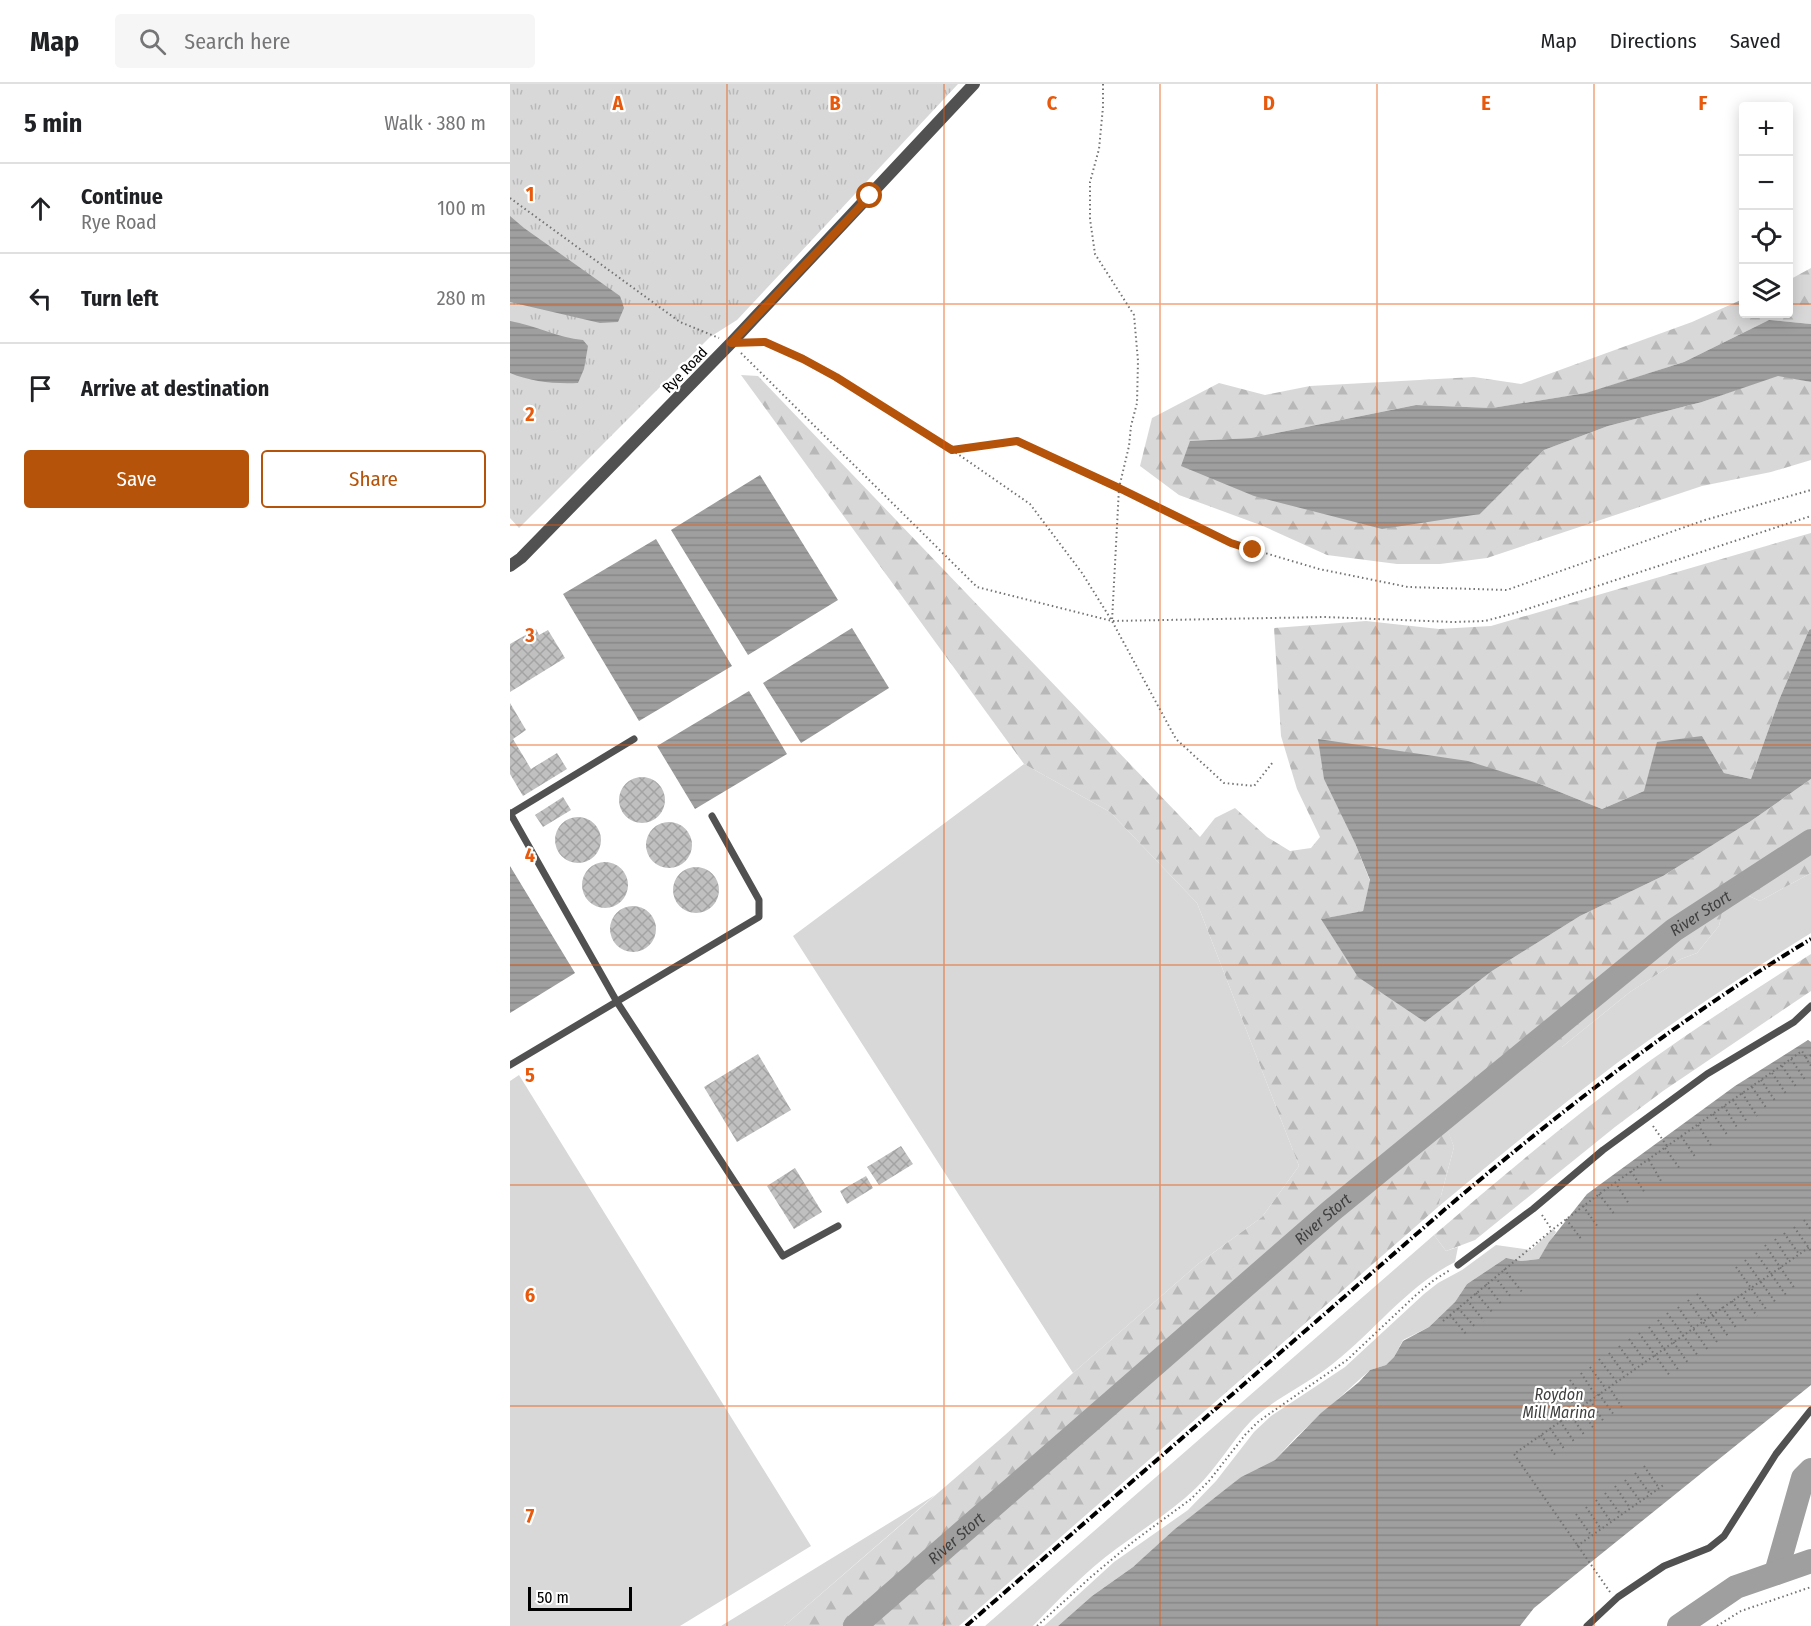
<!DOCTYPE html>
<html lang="en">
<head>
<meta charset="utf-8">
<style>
	:root { --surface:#fff; --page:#f6f6f6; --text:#202124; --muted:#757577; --line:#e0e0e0; --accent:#b45309 }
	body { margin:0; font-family:"Fira Sans Condensed",sans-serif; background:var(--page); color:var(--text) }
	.controls { position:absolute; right:18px; top:18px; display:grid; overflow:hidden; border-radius:6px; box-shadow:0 3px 15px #0003 }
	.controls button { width:54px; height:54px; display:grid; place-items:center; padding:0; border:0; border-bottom:2px solid var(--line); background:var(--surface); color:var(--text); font:30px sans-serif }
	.scale { position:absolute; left:18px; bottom:15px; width:104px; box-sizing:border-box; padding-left:6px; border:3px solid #000; border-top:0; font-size:16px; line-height:21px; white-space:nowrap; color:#000; -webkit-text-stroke:4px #fff; paint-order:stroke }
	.stop { position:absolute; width:18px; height:18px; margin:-14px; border:4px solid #b45309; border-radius:50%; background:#fff }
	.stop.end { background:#b45309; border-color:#fff; box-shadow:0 2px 6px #0008 }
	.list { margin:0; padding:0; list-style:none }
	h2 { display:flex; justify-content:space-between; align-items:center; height:78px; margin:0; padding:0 24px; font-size:26px }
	h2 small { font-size:20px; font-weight:400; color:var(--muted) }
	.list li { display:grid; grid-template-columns:39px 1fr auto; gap:18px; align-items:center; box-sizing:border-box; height:90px; padding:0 24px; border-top:2px solid var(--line) }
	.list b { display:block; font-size:22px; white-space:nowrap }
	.list p { margin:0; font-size:20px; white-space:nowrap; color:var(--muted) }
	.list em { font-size:20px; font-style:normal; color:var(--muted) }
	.actions { display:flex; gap:12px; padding:18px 24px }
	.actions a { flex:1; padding:14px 0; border:2px solid var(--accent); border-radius:6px; text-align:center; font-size:21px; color:var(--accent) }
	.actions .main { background:var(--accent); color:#fff }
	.icon { flex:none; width:33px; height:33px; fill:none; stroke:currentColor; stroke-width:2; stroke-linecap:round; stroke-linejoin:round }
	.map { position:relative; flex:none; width:1301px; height:1542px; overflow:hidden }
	header { display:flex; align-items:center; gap:36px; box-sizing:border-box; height:84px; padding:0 30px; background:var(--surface); border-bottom:2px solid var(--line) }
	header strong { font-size:28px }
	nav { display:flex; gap:33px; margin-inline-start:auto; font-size:21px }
	.search { width:420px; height:54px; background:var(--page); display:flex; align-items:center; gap:15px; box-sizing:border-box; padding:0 21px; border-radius:6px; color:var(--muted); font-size:22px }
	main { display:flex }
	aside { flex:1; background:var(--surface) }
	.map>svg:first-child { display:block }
	.green { fill:#d8d8d8 }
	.forest { fill:url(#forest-firs) }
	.park { fill:url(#park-tufts) }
	.water { fill:url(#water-rules) }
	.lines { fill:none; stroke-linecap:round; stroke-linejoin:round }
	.river { stroke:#9f9f9f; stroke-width:24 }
	.building { fill:url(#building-cross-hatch) }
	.path { stroke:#737373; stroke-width:2; stroke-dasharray:1.5 3; stroke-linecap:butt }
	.service { stroke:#515151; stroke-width:7 }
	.minor { stroke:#515151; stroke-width:12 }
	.rail { stroke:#000; stroke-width:4; stroke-dasharray:9 3 1.5 3; stroke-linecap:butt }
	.route { stroke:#b45309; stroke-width:8 }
	.grid { fill:none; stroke:#e8590c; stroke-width:1.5; stroke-opacity:0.55 }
	.labels { text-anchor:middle; stroke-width:4.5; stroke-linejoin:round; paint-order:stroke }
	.street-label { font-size:15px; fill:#000; stroke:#fff }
	.water-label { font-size:16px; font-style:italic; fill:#404040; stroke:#fff }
	.grid-label { font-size:20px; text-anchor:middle; font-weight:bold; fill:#e8590c; stroke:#fff; stroke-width:4.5; stroke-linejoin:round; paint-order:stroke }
</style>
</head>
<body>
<header>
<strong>Map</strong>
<div class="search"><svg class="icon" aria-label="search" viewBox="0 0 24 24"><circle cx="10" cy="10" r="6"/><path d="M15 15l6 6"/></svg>Search here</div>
<nav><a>Map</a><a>Directions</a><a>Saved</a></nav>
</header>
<main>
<aside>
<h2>5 min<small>Walk · 380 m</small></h2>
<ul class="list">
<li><svg class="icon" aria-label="ahead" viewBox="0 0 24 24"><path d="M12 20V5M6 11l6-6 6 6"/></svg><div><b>Continue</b><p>Rye Road</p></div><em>100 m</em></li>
<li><svg class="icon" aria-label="left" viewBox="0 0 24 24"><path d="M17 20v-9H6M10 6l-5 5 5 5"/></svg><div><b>Turn left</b></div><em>280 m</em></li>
<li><svg class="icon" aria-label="arrive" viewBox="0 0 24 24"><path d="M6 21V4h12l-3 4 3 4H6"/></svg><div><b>Arrive at destination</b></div></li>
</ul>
<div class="actions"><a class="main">Save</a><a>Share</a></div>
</aside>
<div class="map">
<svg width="1301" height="1542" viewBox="0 0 1301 1542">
	<defs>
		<pattern id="forest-firs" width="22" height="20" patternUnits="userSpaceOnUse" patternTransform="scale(1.5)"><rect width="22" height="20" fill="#d8d8d8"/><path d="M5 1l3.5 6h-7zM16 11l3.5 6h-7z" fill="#b8b8b8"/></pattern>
		<pattern id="park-tufts" width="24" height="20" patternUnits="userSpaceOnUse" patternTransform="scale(1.5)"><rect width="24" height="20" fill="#d8d8d8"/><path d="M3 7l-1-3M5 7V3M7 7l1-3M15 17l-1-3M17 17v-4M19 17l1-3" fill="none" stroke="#b8b8b8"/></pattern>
		<pattern id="water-rules" width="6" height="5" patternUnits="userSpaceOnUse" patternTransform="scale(1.5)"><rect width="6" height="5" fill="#9f9f9f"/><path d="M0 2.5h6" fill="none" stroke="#878787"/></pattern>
		<pattern id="building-cross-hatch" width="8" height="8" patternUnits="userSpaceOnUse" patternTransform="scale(1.5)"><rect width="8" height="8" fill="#c0c0c0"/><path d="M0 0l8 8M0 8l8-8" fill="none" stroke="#a3a3a3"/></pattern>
	</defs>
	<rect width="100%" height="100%" fill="#fff"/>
	<path class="green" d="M 514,680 L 600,728 L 687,819 L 789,1082 L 752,1133 L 688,1180 L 563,1289 L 283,852 Z
		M 1301,789 L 1301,849 C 1235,890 1170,933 1107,979 C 1046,1025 987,1074 928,1123 L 944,1063 L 930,1027 L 968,997 L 1012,966 L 1029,963 L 1052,963 L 1120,908 L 1171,875 L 1187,869 L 1209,842 L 1214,820 L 1228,807 L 1250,817 Z
		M 9,991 L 301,1462 L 170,1542 L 0,1542 L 0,997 Z
		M 1043,1145 L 1046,1148 L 1029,1175 L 1011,1177 L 996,1174 L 957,1200 L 945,1218 L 919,1243 L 893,1256 L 884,1273 L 876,1281 L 860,1286 L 786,1353 L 765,1376 L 731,1393 L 623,1483 L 582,1512 L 548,1542 L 534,1542 L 604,1478 L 678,1426 L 706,1397 L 744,1348 L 761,1332 L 835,1283 L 914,1210 L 928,1199 L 952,1186 L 986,1161 L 1021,1166 Z
		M 924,1151 L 936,1167 L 948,1163 L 945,1178 C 894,1204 861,1252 816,1285 C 793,1302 761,1317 741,1337 C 721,1358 707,1384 686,1404 C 662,1427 633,1445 606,1465 C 576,1487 549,1515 523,1542 L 475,1542 Z
		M 425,1411 L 274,1542 L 211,1542 Z"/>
	<path class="forest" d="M 1301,184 L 1301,240 L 1259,236 L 1174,278 L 1077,309 L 982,324 L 906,321 L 741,354 L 680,357 L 970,430 L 1034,366 L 1098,342 L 1192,318 L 1268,291 L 1301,298 L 1301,376 L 1261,388 L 1192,402 L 977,474 L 930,480 L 887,480 L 817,471 L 753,442 L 669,411 L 630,382 L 642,334 L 709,299 L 755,311 L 800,302 L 964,293 L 1011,300 L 1182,238 L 1233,215 L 1234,230 L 1278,230 L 1279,196 Z
		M 231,291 L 248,292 L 690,753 L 705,734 L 725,724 L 757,753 L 780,767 L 801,764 L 810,753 L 787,705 L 771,652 L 764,544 L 856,537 L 929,545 L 981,542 L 1301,449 L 1301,545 L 1299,546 L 1269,616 L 1241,695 L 1214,689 L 1192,652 L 1134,707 L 1092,725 L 1025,698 L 845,759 L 860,797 L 853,827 L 812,835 L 915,938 L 982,887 L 1070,832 L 1153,792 L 1241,737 L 1301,695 L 1301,789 L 1250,817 L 1228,807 L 1214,820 L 1209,842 L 1187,869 L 1171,875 L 1120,908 L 1052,963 L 1029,963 L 1012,966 L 968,997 L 931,1027 L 944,1063 L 928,1123 L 449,1542 L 274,1542 L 495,1351 L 563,1289 L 688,1180 L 752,1133 L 789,1082 L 687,819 L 600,728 L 514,680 Z
		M 1301,870 L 1301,907 L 1153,1007 L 1105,1043 L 965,1156 L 936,1167 L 924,1151 C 995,1090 1066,1030 1141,976 C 1193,939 1247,904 1301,870 Z"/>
	<path class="park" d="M 0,0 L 448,0 L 227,236 L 200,253 L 9,444 L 0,434 Z"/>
	<path class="water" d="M 0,132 L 14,144 L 110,212 L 114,224 L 108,238 L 90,239 L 0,218 Z
		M 1259,236 L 1301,240 L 1301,298 L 1268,292 L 1192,318 L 1098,342 L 1034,366 L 970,430 L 872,445 L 744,412 L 671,382 L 680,357 L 741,354 L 906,321 L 982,324 L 1076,309 L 1174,278 Z
		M 0,237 C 25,241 48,254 73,256 L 78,262 L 74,285 L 68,299 C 44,300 22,298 0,289 Z
		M 250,391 L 328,516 L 238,571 L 161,446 Z
		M 146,455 L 222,582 L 129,637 L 53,510 Z
		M 342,544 L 379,604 L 291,659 L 253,599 Z
		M 1301,545 L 1301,695 L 1241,737 L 1153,792 L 1070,832 L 982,887 L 915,938 L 848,893 L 811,835 L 853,827 L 860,796 L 845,759 L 814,695 L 808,655 L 958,677 L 1025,698 L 1092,725 L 1134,707 L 1147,658 L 1192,652 L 1214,689 L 1241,695 L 1269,616 L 1299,546 Z
		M 239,607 L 277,670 L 185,725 L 147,662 Z
		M 0,782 L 65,889 L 0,929 Z
		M 1298,956 L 1301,958 L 1301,1301 L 1024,1524 L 1010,1542 L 548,1542 L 582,1512 L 623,1483 L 665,1445 L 731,1393 L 765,1376 L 811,1329 L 849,1298 L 860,1286 L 876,1281 L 884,1273 L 893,1257 L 919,1243 L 945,1218 L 957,1200 L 996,1174 L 1011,1177 L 1029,1175 L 1039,1158 L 1077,1110 L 1225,1002 Z"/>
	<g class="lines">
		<g class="river">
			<path d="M 1266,1489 L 1293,1394 L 1301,1386"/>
			<path id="s1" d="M 345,1542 L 821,1127 L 1164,846 L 1301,757"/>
			<path d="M 1169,1542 L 1226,1503 L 1301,1477"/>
		</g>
	</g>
	<path class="building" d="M 26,545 L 29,551 L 38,546 L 55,574 L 0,608 L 0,560 Z
		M 0,619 L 16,646 L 3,655 L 21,685 L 47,669 L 57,685 L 13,712 L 0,690 Z
		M109 716a23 23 0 1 1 46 0a23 23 0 1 1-46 0Z
		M 53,713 L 61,726 L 33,743 L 25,731 Z
		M45 756a23 23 0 1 1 46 0a23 23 0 1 1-46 0Z
		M136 761a23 23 0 1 1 46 0a23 23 0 1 1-46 0Z
		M72 801a23 23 0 1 1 46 0a23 23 0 1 1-46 0Z
		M163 806a23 23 0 1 1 46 0a23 23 0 1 1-46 0Z
		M100 845a23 23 0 1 1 46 0a23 23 0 1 1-46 0Z
		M 248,970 L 281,1026 L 227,1058 L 194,1003 Z
		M 391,1062 L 403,1080 L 369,1101 L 357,1083 Z
		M 285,1084 L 312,1128 L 284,1145 L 257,1102 Z
		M 356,1092 L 363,1104 L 337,1120 L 330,1107 Z"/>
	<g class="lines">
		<path class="path" d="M 593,0 L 593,23 L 589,65 L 580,98 L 580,135 L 585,170 L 624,231 L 628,277 L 627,319 L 621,342 L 619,362 L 609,404 L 602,537
			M 0,114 L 170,238 L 209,254
			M 239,259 L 254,258 L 293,275 L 326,293 L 442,366 L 507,357 L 609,404 L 721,459 L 809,485 L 898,503 L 997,506 L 1195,436 L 1301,406
			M 231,269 L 467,503 L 602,537 L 815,533 L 943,538 L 975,537 L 1005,529 L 1301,432
			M 442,366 L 520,420 L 572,489 L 602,537 L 666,655 L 714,699 L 744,702 L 763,678
			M 1301,971 L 1296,974 L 1301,982
			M 1281,975 L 1296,997
			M 1272,982 L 1287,1004
			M 1262,989 L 1277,1011
			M 1251,996 L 1266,1018
			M 1242,1003 L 1257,1025
			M 1232,1009 L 1247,1032
			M 1223,1016 L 1237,1038
			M 1214,1022 L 1228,1045
			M 1203,1030 L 1218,1052
			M 1188,1041 L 1202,1063
			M 1143,1042 L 1157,1062
			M 1171,1052 L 1186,1074
			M 1155,1064 L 1170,1085
			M 1139,1076 L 1151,1097
			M 1121,1087 L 1135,1109
			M 1105,1098 L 1119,1120
			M 1089,1110 L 1105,1131
			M 1073,1122 L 1088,1143
			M 1032,1131 L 1042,1146
			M 1056,1135 L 1072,1156
			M 1294,1136 L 1301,1146
			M 1284,1143 L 1301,1167
			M 1274,1149 L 1289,1170
			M 1265,1155 L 1279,1177
			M 1255,1161 L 1285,1205
			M 1246,1169 L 1276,1211
			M 1235,1176 L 1266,1219
			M 1226,1183 L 1256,1225
			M 994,1185 L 1012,1208
			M 985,1193 L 1001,1213
			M 976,1200 L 992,1221
			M 966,1209 L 983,1229
			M 1187,1210 L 1218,1252
			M 1231,1210 L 1247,1232
			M 957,1216 L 974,1237
			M 1178,1216 L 1207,1258
			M 1222,1217 L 1237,1238
			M 1168,1223 L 1198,1266
			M 1212,1223 L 1227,1245
			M 948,1224 L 966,1244
			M 1157,1229 L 1188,1272
			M 940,1231 L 957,1251
			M 1148,1236 L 1178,1279
			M 933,1237 L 1042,1146 L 1092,1108 L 1292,967 L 1296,974
			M 1139,1243 L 1169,1287
			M 1129,1249 L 1160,1292
			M 1119,1255 L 1135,1277
			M 1109,1262 L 1125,1284
			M 1099,1269 L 1115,1291
			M 1089,1275 L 1106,1297
			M 1080,1283 L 1096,1305
			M 1071,1289 L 1086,1312
			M 1060,1296 L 1076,1318
			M 1051,1303 L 1067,1325
			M 1099,1303 L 1113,1325
			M 1089,1310 L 1104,1331
			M 1080,1316 L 1094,1338
			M 1070,1323 L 1084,1345
			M 1060,1330 L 1075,1352
			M 1050,1337 L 1065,1359
			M 1040,1344 L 1055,1366
			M 1031,1351 L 1046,1372
			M 1134,1382 L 1149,1404
			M 1125,1389 L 1140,1410
			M 1115,1396 L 1130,1417
			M 1105,1402 L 1120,1424
			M 1095,1409 L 1111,1431
			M 1086,1416 L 1101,1438
			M 1076,1423 L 1091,1445
			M 1066,1430 L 1081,1451
			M 1067,1462 L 1155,1400
			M 1100,1508 L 1004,1370 L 1301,1162
			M 527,1542 L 582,1492 L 624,1457 L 681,1415 L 699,1397 L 735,1351 L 749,1337 L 837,1276 L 906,1211 L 924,1196 L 940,1186
			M 1207,1542 L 1231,1527 L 1301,1503"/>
		<path class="service" d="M 0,729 L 107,918 L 273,1172 L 328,1142
			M 0,730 L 124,655
			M 0,981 L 249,833 L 249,816 L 202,732
			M 948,1181 L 1023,1125 L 1093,1066 L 1197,990 L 1284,938 L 1301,922
			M 1077,1542 L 1108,1513 L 1154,1482 L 1199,1464 L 1214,1452 L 1266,1370 L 1301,1326"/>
		<path class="minor" d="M 0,482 L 11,474 L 221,259 L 464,0"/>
		<path class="rail" d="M 456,1542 L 933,1127 C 1049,1028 1170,934 1301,855"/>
	</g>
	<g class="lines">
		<path class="route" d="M 360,112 L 221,259 L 255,258 L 293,275 L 326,293 L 442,366 L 507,357 L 609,404 L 721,459 L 743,466"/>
	</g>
	<path class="grid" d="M 217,0 L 217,1542M 434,0 L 434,1542M 650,0 L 650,1542M 867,0 L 867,1542M 1084,0 L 1084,1542M 0,220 L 1234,220M 1278,220 L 1301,220M 0,441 L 1301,441M 0,661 L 1301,661M 0,881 L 1301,881M 0,1101 L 1301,1101M 0,1322 L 1301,1322"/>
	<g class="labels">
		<g class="street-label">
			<text transform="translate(175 286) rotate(-46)" y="5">Rye Road</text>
		</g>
		<g class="water-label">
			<text dy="6" stroke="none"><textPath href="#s1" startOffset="1106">River Stort</textPath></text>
			<text dy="6" stroke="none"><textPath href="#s1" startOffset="620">River Stort</textPath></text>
			<text x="1049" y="1316">Roydon<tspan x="1049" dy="18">Mill Marina</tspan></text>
			<text dy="6" stroke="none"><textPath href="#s1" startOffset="134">River Stort</textPath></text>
		</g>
	</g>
	<g class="grid-label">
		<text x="108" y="26">A</text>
		<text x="325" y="26">B</text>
		<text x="542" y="26">C</text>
		<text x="759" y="26">D</text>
		<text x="976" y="26">E</text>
		<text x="1193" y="26">F</text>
		<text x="20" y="117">1</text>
		<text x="20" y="337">2</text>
		<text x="20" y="558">3</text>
		<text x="20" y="778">4</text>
		<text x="20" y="998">5</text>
		<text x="20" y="1218">6</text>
		<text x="20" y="1439">7</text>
	</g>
</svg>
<div class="controls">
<button>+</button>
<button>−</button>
<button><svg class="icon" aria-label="locate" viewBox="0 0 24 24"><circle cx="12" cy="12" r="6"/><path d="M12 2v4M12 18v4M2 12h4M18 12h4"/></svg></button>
<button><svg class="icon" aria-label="layers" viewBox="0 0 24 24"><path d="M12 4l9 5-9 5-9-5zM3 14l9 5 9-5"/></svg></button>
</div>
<div class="scale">50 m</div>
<div class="stop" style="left:360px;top:112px"></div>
<div class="stop end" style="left:743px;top:466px"></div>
</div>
</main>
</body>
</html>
